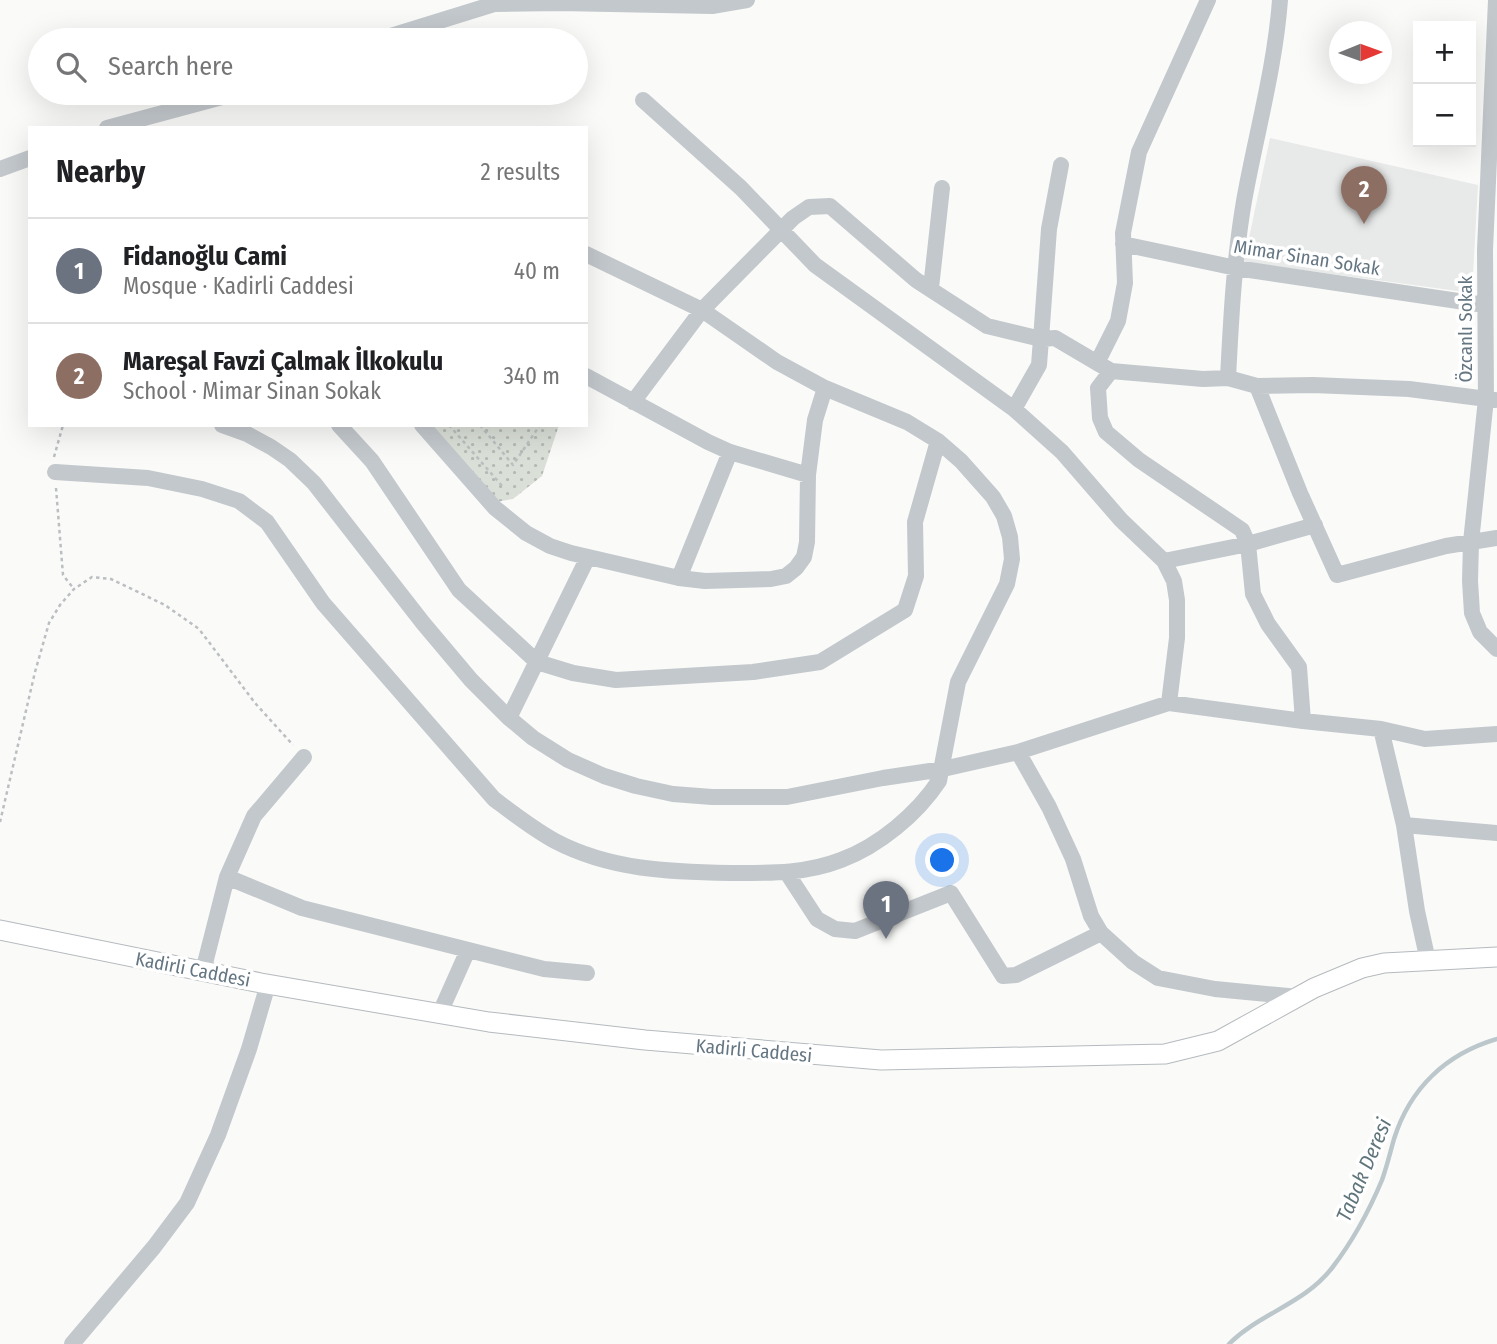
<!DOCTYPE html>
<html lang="en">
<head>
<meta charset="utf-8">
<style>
	:root { --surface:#fff; --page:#f2f2f2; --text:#202124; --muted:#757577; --line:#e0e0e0; --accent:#b45309 }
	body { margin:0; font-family:"Fira Sans Condensed",sans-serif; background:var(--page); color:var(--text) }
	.controls { position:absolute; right:21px; top:21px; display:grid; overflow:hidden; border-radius:0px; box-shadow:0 7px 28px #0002 }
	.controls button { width:63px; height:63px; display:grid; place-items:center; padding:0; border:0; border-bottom:2px solid var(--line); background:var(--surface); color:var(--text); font:35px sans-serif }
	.compass { position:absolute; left:1329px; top:21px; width:63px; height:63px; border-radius:50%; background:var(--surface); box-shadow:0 7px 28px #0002; rotate:89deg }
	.you { position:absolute; left:943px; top:861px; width:24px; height:24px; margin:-18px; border:5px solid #fff; border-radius:50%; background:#1a73e8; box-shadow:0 0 0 10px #1a73e833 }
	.badge { display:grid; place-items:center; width:46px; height:46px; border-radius:50%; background:var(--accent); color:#fff; font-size:23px; font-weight:700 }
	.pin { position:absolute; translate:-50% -58px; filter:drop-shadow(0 2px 4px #0008) }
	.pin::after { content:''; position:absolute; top:37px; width:24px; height:21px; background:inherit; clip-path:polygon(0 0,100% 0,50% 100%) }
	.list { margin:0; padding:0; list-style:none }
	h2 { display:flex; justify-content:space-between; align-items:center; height:91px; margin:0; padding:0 28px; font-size:30px }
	h2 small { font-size:23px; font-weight:400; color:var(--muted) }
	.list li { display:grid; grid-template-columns:46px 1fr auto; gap:21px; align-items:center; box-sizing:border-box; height:105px; padding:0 28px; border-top:2px solid var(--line) }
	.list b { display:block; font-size:26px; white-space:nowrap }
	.list p { margin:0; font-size:23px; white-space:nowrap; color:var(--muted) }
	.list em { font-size:23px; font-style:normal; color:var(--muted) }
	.icon { flex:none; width:38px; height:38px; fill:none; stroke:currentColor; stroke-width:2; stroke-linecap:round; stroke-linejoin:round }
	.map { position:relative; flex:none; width:1497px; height:1344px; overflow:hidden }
	.search { position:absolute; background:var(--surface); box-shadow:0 7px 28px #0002; left:28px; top:28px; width:560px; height:77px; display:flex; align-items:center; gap:18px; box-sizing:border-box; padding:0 24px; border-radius:38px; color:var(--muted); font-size:26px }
	.panel { position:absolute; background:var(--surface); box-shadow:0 7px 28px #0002; left:28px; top:126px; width:560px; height:301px; border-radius:0px }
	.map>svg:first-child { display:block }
	.built { fill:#e8e9e9 }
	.park { fill:url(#park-dots) }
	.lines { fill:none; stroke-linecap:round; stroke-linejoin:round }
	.stream { stroke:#bbc7cb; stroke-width:4.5 }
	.major-casing { stroke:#b5babe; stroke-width:21 }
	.path { stroke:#bbbfc2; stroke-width:2.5; stroke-dasharray:3.5 3.5; stroke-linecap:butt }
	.minor { stroke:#c3c8cc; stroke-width:16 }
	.major { stroke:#fff; stroke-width:19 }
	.labels { text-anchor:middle; stroke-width:7; stroke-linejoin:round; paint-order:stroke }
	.street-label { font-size:19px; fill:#657683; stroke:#fff }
	.water-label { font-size:21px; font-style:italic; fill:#60757c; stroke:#fff }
</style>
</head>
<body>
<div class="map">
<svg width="1497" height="1344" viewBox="0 0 1497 1344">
	<defs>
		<pattern id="park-dots" width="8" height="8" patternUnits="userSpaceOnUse" patternTransform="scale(1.75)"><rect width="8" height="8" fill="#dadfd7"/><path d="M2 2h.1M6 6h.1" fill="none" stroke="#b4b9b4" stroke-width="1.8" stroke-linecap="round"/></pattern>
	</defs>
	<rect width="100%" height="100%" fill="#fafaf8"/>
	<path class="built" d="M 1270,138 L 1478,185 L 1472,293 L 1244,262 Z"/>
	<path class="park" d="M 426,425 L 559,425 L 542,476 L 513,499 L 490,503 Z"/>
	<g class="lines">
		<path class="stream" d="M 1229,1344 C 1260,1313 1304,1304 1332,1268 C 1352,1242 1369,1211 1382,1180 C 1387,1166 1390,1153 1394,1139 C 1410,1088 1446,1054 1497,1039"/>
		<defs>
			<path id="major" d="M 0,930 L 261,983 L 489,1022 L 645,1040 L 881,1060 L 1165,1054 L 1218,1041 L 1314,988 L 1362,968 L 1384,963 L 1497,957"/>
		</defs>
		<use href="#major" class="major-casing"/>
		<path class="path" d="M 449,425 L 503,487
			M 480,425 L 513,465 L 540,425
			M 54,457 L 63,425
			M 56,488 L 63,575 L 74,589
			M 0,822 L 35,672 L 49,623 L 60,605 L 74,589 L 92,577 L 111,579 L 165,605 L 199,629 L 255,703 L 293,745"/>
		<path class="minor" d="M 1496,0 L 1485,250 L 1486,399 L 1471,542 L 1470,581 L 1472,613 L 1480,632 L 1497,649
			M 378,40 L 494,4 L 560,3 L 712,6 L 747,0
			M 643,100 L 741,188 L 815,265 L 1014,409 L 1062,452 L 1121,520 L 1164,561 L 1174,581 L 1177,600 L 1177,638 L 1169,703
			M 107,128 L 237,93
			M 0,169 L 30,158
			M 1123,244 L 1236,268 L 1485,305
			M 931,288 L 942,188
			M 1097,363 L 1118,321 L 1125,283 L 1123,233 L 1139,152 L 1208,0
			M 1111,371 L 1098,388 L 1100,418 L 1106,432 L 1139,460 L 1242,530 L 1248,544 L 1253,594 L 1268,624 L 1299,667 L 1303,721
			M 586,376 L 708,442 L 730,452 L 808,475
			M 1228,378 C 1231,319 1234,260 1244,201 C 1256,134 1275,68 1280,0
			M 1257,386 L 1300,493 L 1337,575 L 1446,546 L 1497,538
			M 633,402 L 702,310 L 793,218 L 809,207 L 830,206 L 916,280 L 987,326 L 1041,339 L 1049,229 L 1061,165
			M 1014,409 L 1039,365 L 1041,339 L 1055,338 L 1111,371 L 1203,379 L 1228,378 L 1257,386 L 1313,385 L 1409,389 L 1495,400
			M 222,425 L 247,434 L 271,447 L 290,460 L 314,483 L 423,623 L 471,680 L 509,718 L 533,738 L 568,760 L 604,776 L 636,786 L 673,794 L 712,797 L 787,797 L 883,778 L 943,769 L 1018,752 L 1169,703 L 1303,721 L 1381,729 L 1425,739 L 1497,734
			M 339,425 L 372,461 L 459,590 L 537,662 L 573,673 L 616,680 L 753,672 L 820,662 L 905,610 L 916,576 L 915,522 L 938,441
			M 422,425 L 495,508 L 526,533 L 550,546 L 571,553 L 679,578 L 705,581 L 771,579 L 786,576 L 796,568 L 804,557 L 807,542 L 808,475 L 815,420 L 825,388
			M 55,472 L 148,478 L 202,489 L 239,501 L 267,522 L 323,603 L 494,799 C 514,814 533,829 555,841 C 610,870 670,872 731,873 C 769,873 805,874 841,860 C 879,846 917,814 939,781 L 958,682 L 1007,584 L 1012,559 L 1010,537 L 1004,516 L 993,497 L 961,461 L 938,441 L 907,422 L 825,388 L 777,362 L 702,310 L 586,254
			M 1164,561 L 1248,544 L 1315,525
			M 679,578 L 730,452
			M 509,718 L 588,557
			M 1381,729 L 1404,825 L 1417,911 L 1428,961
			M 1018,752 L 1049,807 L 1073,859 L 1091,916 L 1101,933 L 1133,962 L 1158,978 L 1215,989 L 1299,997
			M 1404,825 L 1497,833
			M 787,873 L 817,919 L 835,929 L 855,931 L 951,893 L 1003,976 L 1016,975 L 1101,933
			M 227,877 L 302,908 L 544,969 L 587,973
			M 203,971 L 227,877 L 254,816 L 304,757
			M 439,1015 L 468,950
			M 72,1344 L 154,1247 L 187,1203 L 218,1135 L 249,1049 L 268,984"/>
		<use href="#major" class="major"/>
	</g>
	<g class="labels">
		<g class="street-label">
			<text transform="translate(1307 257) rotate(9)" y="7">Mimar Sinan Sokak</text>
			<text transform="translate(1465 329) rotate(-90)" y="7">Özcanlı Sokak</text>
			<text transform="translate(193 969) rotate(11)" y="7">Kadirli Caddesi</text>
			<text transform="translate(754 1050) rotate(5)" y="7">Kadirli Caddesi</text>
		</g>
		<g class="water-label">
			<text transform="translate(1364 1170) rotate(-67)" y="7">Tabak Deresi</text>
		</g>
	</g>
</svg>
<div class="controls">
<button>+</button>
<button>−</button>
</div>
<svg class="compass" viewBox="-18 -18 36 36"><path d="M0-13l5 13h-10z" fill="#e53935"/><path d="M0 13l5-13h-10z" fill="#757577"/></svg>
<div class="you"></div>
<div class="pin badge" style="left:886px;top:939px;background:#6b7280">1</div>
<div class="pin badge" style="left:1364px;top:224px;background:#8d6e63">2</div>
<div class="search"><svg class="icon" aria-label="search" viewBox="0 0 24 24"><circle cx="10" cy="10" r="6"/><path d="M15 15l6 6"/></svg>Search here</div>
<section class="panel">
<h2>Nearby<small>2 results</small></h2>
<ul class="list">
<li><span class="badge" style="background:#6b7280">1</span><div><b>Fidanoğlu Cami</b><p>Mosque · Kadirli Caddesi</p></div><em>40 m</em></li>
<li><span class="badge" style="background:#8d6e63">2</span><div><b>Mareşal Favzi Çalmak İlkokulu</b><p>School · Mimar Sinan Sokak</p></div><em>340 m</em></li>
</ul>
</section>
</div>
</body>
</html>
